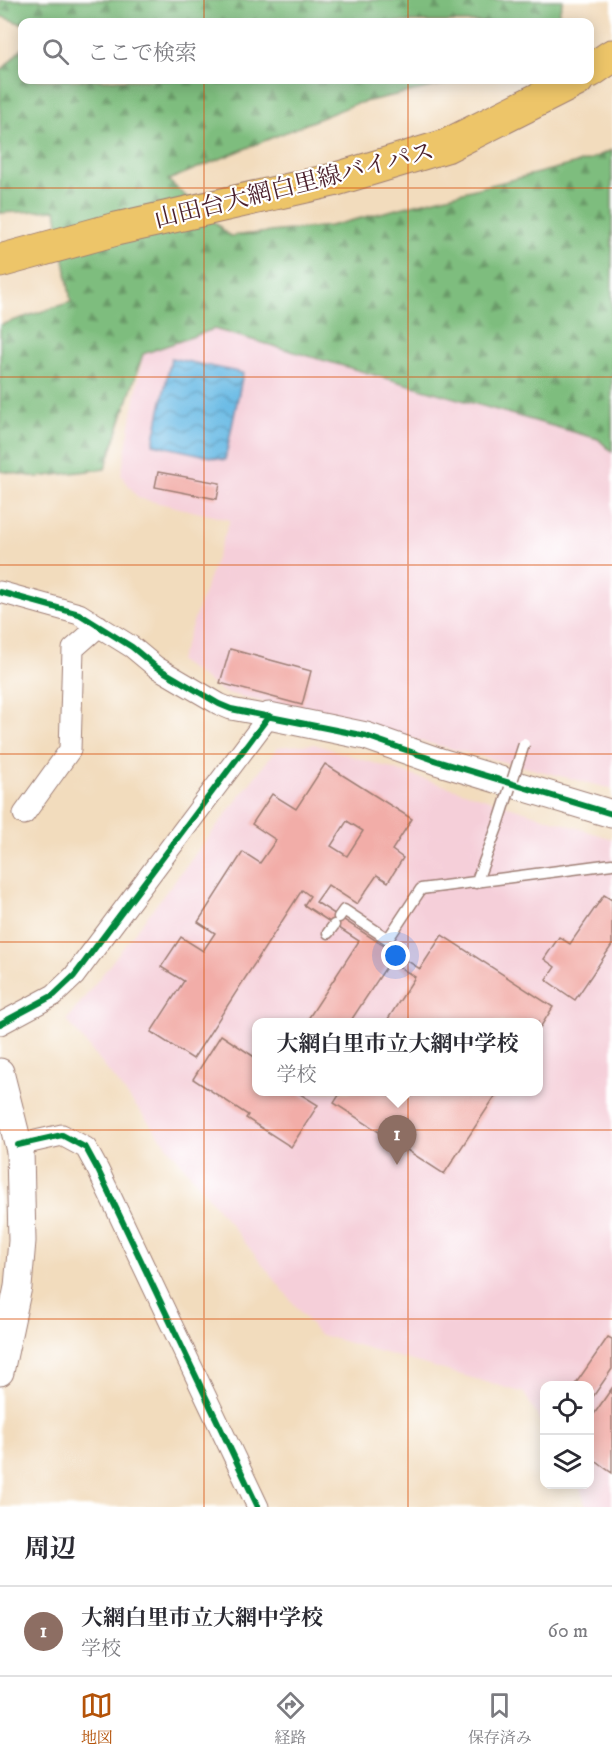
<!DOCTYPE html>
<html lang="ja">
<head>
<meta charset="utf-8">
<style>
	:root { --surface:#fff; --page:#f2f2f3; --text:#2b2b33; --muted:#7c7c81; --line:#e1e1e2; --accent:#b45309 }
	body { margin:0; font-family:"IM FELL DW Pica","Noto Serif JP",serif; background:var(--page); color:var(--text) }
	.controls { position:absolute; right:18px; bottom:18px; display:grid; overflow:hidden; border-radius:12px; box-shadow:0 3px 15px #0003 }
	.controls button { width:54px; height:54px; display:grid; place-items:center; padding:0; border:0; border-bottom:2px solid var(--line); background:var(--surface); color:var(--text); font:30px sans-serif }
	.you { position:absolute; left:396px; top:956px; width:21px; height:21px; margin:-15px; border:4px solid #fff; border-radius:50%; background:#1a73e8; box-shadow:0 0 0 9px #1a73e833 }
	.badge { display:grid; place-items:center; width:39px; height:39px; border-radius:50%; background:var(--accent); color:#fff; font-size:20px; font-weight:700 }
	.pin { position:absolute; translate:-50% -50px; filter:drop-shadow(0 2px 3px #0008) }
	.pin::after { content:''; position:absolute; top:32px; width:21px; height:18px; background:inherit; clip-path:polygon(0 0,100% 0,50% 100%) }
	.popup { position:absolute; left:252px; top:1018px; width:291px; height:78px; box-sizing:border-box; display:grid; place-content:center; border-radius:12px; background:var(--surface); filter:drop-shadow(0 2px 4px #0005); font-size:20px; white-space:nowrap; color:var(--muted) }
	.popup b { font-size:22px; color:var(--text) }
	.popup::after { content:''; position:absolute; left:50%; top:100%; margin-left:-12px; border:12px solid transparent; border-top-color:var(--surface) }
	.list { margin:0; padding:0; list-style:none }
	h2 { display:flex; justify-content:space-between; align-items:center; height:78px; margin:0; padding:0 24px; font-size:26px }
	h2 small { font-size:20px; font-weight:400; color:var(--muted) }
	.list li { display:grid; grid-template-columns:39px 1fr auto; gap:18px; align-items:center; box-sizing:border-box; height:90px; padding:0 24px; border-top:2px solid var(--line) }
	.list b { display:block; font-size:22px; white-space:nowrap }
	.list p { margin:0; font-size:20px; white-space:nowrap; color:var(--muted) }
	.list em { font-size:20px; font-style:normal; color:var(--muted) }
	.icon { flex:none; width:33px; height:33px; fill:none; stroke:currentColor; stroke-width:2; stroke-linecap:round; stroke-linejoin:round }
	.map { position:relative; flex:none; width:612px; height:1507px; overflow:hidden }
	.search { position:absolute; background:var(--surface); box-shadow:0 3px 15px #0003; left:18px; right:18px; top:18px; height:66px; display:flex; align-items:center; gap:15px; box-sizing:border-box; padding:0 21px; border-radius:12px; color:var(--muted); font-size:22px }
	.sheet { height:168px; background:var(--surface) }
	nav { display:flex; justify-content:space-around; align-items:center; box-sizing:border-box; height:84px; border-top:2px solid var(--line); background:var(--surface); font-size:16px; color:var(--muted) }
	nav a { display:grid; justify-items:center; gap:3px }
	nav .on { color:var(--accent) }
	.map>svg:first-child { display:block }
	.built { fill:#f5cfd9; fill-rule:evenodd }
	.forest { fill:url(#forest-firs); stroke:#646e54; stroke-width:1.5 }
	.water { fill:url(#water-waves); stroke:#5a6d88; stroke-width:1.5 }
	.building { fill:#f2ada8; fill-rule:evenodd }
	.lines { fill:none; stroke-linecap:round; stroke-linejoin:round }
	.service-casing { stroke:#9e7e74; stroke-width:13 }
	.minor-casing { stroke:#9e7e74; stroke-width:23 }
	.tertiary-casing { stroke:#9e7e74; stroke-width:29 }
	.primary-casing { stroke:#9e7e74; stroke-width:35 }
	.service { stroke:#fff; stroke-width:10 }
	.minor { stroke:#fff; stroke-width:21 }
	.tertiary { stroke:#fff; stroke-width:27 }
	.primary { stroke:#edc569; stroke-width:33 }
	.service-bridge-casing { stroke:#9e7e74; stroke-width:13; stroke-linecap:butt }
	.service-bridge { stroke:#fff; stroke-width:10 }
	.cycleway-casing { stroke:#fff; stroke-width:10 }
	.cycleway { stroke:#00873e; stroke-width:6 }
	.grid { fill:none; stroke:#d8530f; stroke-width:1.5; stroke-opacity:0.55 }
	.labels { text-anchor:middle; stroke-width:4.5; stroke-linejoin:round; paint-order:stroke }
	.street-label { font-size:24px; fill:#4a1f2b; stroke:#fff }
</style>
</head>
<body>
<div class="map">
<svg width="612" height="1507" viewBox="0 0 612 1507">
	<defs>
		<pattern id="forest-firs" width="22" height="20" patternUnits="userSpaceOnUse" patternTransform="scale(1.5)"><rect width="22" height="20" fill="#7ebd7e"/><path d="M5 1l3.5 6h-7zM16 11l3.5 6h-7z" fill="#699967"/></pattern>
		<pattern id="water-waves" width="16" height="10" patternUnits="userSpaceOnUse" patternTransform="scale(1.5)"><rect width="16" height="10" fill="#6abbe5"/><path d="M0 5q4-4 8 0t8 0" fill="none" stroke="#5997ba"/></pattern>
	</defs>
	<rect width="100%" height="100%" fill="#fff"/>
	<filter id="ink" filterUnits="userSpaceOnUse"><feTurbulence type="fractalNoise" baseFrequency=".0167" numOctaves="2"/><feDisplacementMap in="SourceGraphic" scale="12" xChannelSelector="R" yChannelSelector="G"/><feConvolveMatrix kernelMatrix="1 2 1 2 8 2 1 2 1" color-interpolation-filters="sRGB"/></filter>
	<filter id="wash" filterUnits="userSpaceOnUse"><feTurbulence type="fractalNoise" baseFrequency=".008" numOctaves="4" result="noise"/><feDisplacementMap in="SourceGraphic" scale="24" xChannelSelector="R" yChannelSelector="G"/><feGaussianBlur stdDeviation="1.35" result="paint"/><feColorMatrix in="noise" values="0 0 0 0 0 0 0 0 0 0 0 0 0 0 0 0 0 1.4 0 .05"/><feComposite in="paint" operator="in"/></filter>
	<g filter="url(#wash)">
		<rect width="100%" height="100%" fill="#f2dcbd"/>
		<path class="built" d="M 214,329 L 598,439 L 612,452 L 612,789 L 223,692 L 179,661 L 230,520 L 138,498 L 121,475 L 143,354 Z
			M 314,744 L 612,839 L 612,1507 L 586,1507 L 579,1485 L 590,1484 L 590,1386 L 544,1386 L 544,1427 L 524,1393 L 318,1334 L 67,1020 L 278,747 ZM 256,1022 L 538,1022 L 538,1092 L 256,1092 Z"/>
		<path class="forest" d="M 0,0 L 563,0 L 556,22 L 22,22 L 22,24 L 0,16 Z
			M 22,48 L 22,80 L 463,80 L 355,104 L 168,180 L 230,236 L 330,226 L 589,160 L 612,150 L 612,452 L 598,439 L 214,329 L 143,354 L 105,469 L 37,477 L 0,471 L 0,325 L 71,302 L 56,210 L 0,213 L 0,72 Z"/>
		<path class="water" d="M 171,358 L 243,373 L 225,460 L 153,444 Z"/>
		<g id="blocks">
			<path class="building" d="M 158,472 L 220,483 L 217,499 L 155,487 Z
				M 230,649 L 311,671 L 302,705 L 220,683 Z
				M 325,764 L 412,819 L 392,850 L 403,858 L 388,882 L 377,875 L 357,904 L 328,885 L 316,902 L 420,969 L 442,935 L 553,1007 L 538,1031 L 538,1022 L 386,1022 L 415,977 L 390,961 L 350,1022 L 306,1022 L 359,941 L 304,905 L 310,896 L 302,890 L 193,1059 L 151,1032 L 184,981 L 161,967 L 181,937 L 203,951 L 215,933 L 198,922 L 243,852 L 260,863 L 276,840 L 252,824 L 272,794 L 296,809 ZM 347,821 L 363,831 L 347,856 L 331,846 Z
				M 604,895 L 612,900 L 612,945 L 575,1000 L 546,980 L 555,967 L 544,959 L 559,937 L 570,944 Z
				M 221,1035 L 256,1058 L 256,1092 L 297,1092 L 318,1105 L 291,1147 L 246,1118 L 248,1115 L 193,1079 Z
				M 341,1092 L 498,1092 L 444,1174 L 334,1103 Z
				M 608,1337 L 612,1339 L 612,1369 L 590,1401 L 590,1386 L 574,1386 Z
				M 612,1388 L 612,1473 L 590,1457 L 590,1420 Z"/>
		</g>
	</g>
	<g filter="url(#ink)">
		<use href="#blocks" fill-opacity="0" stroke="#9e7e74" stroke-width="1.5"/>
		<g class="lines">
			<defs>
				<path id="service" d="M 476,883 L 498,825
					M 339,917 L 344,910 L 388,939 L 421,889 L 612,864
					M 328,933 L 334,925"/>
				<path id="minor" d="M 0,592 L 79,614 L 132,647 L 156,667 L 219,704 L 231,709 L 269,716 L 74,976 L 54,995 L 0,1024
					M 24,814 L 70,750 L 73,649 L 99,626
					M 18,1145 L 62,1135 L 86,1148 L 98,1170 L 258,1507"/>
				<path id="tertiary" d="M 269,716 L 366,736 L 437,761 L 612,814
					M 0,1072 L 20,1151 L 22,1241 L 18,1287 L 0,1372"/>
				<path id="primary" d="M 590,71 L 612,56
					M 0,261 L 116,229 L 333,180 L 446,146 L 577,80"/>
			</defs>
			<use href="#service" class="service-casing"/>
			<use href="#minor" class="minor-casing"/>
			<use href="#tertiary" class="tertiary-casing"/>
			<use href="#primary" class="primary-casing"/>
			<use href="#service" class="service"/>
			<use href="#minor" class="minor"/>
			<use href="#tertiary" class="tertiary"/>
			<use href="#primary" class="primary"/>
			<defs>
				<path id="service-bridge" d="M 498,825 L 524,744"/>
			</defs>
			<use href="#service-bridge" class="service-bridge-casing"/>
			<use href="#service-bridge" class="service-bridge"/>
			<defs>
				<path id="cycleway" d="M 0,592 L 79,614 L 132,647 L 156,667 L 219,704 L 231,709 L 366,736 L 437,761 L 612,814
					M 0,1024 L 54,995 L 74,976 L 269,716
					M 18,1145 L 62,1135 L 86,1148 L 98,1170 L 258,1507"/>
			</defs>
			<use href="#cycleway" class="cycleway-casing"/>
			<use href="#cycleway" class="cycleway"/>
		</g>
	</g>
	<path class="grid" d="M 204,0 L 204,22M 408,0 L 408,22M 204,80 L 204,1507M 408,80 L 408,1507M 0,188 L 612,188M 0,377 L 612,377M 0,565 L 612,565M 0,754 L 612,754M 0,942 L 612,942M 0,1130 L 612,1130M 0,1319 L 612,1319"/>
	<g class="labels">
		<g class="street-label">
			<text transform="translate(294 185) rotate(-14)" y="8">山田台大網白里線バイパス</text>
		</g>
	</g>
</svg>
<div class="controls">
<button><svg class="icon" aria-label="locate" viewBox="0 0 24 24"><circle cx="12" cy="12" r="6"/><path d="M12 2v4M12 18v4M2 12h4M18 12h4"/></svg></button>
<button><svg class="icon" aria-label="layers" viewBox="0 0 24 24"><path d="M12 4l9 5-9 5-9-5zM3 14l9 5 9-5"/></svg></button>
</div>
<div class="you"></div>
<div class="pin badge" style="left:397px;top:1165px;background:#8d6e63">1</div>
<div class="popup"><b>大網白里市立大網中学校</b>学校</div>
<div class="search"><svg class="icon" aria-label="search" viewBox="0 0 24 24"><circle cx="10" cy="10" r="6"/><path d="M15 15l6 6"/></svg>ここで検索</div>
</div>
<section class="sheet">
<h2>周辺<small></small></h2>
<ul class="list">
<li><span class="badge" style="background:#8d6e63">1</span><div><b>大網白里市立大網中学校</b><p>学校</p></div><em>60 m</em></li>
</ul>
</section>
<nav>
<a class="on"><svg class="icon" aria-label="map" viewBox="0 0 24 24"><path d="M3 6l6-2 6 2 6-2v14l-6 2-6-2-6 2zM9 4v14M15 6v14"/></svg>地図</a>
<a><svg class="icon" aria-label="directions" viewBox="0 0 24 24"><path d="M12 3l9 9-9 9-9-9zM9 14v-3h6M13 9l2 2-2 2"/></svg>経路</a>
<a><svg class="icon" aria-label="saved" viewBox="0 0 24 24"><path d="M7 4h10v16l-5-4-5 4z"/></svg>保存済み</a>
</nav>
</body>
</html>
